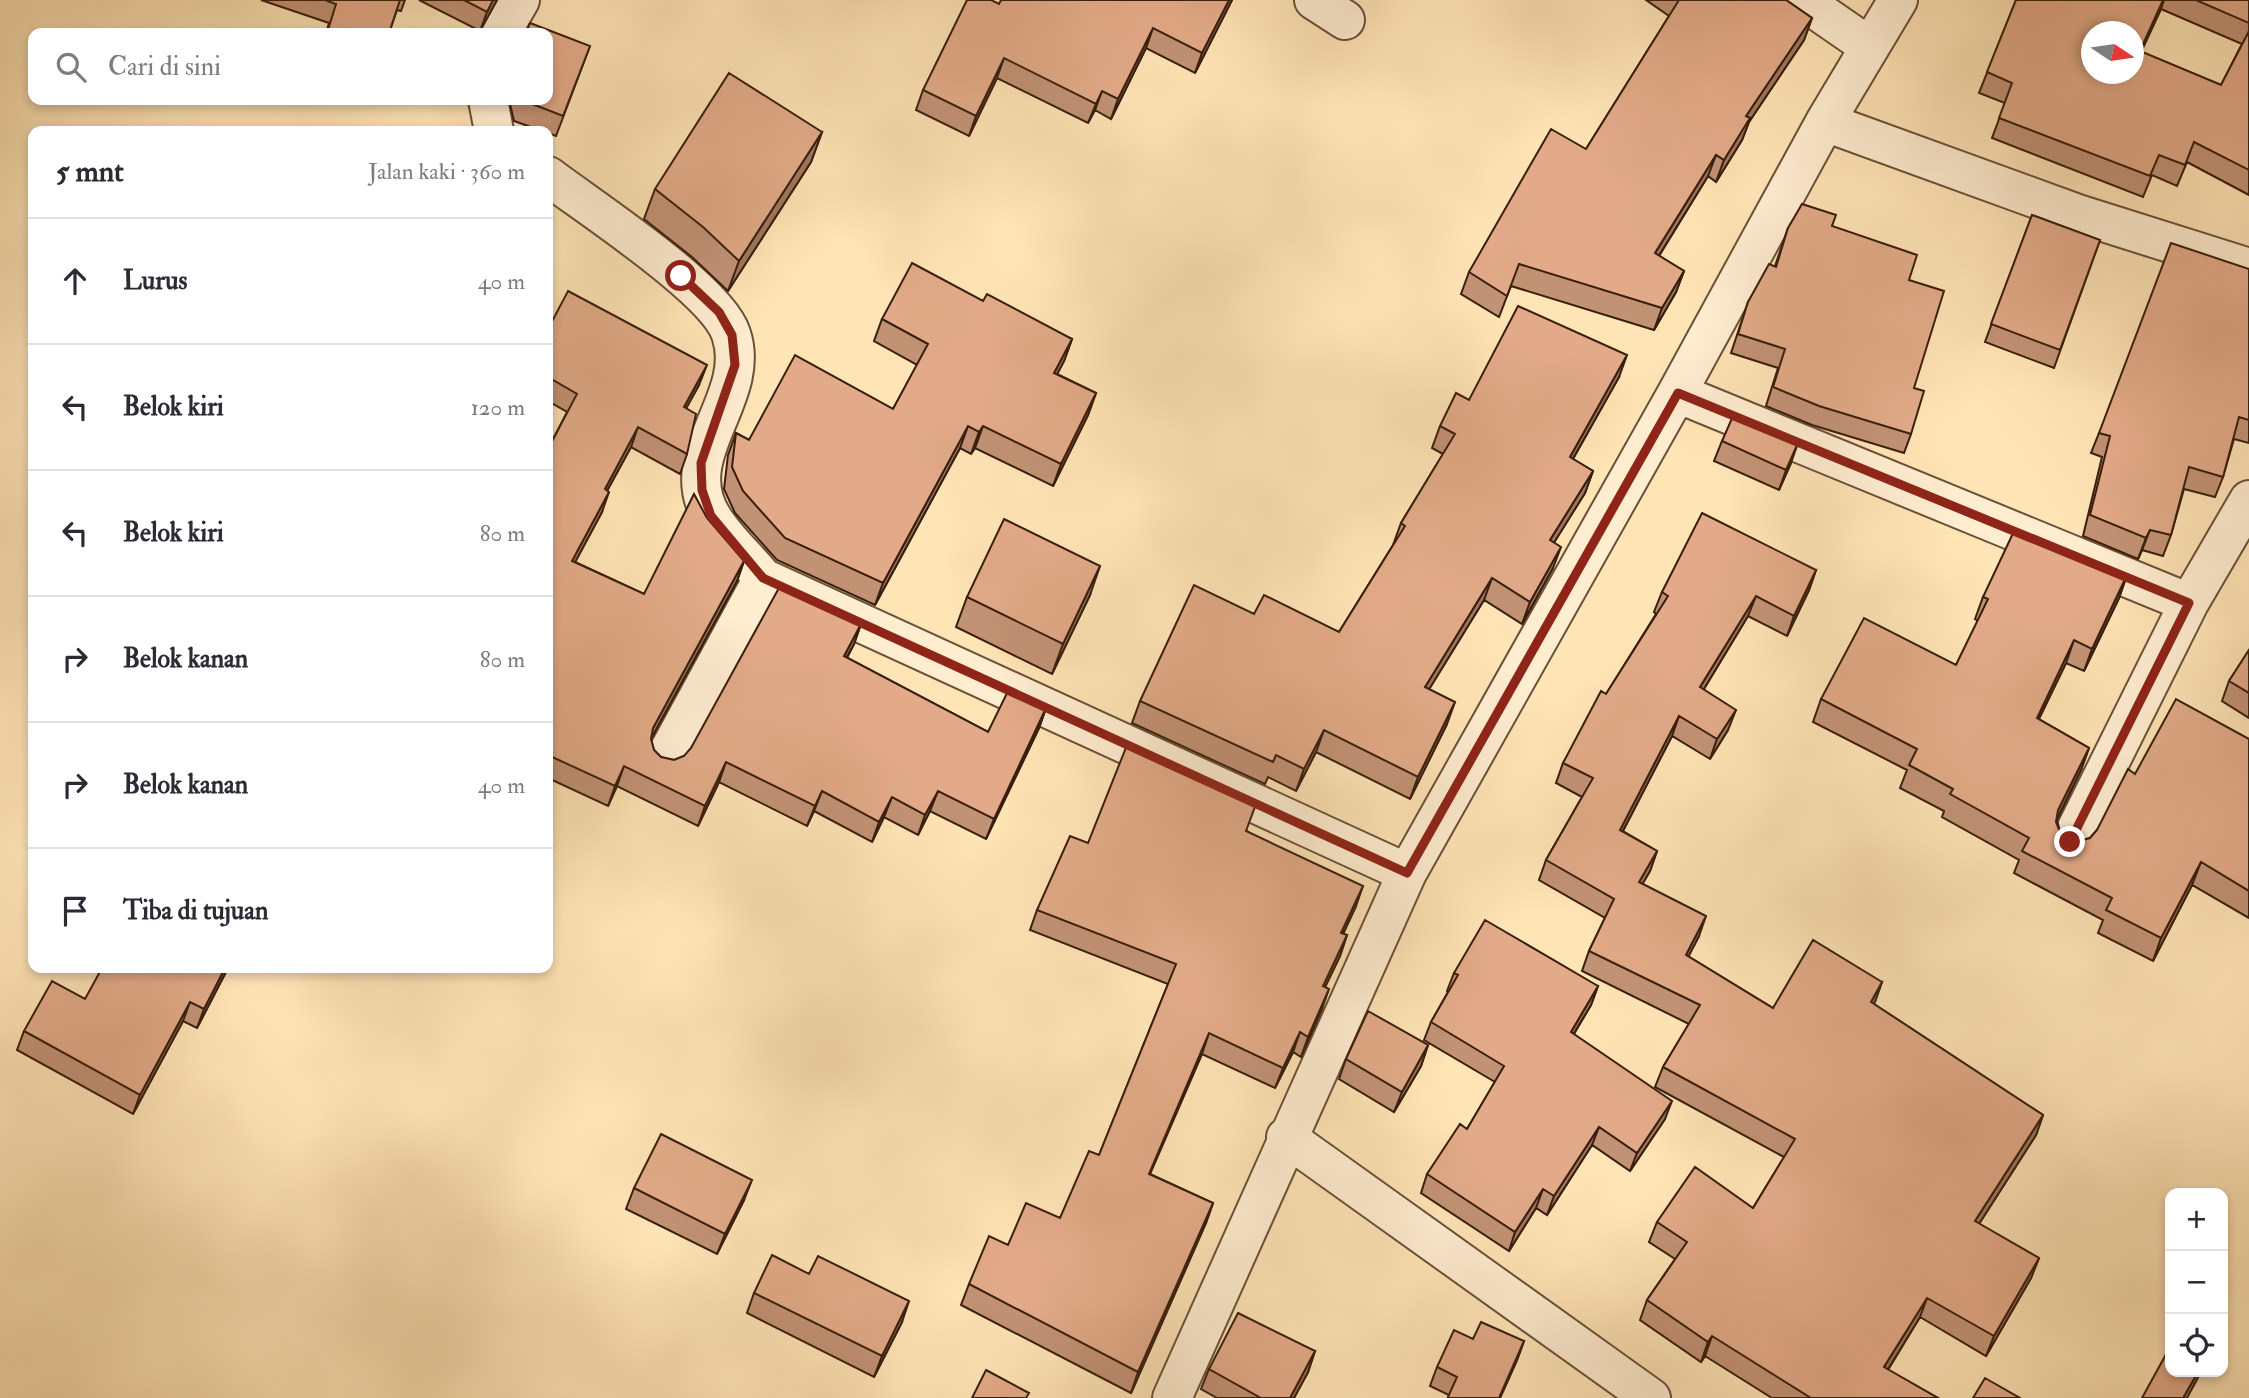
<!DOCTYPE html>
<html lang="id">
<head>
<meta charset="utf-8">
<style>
	:root { --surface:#fff; --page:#f2f2f3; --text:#2b2b33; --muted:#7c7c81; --line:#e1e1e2 }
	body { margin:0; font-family:"IM FELL Double Pica",serif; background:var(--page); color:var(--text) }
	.controls { position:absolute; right:21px; bottom:21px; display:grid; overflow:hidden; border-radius:14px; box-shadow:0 4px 10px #0003 }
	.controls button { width:63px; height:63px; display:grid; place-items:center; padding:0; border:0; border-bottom:2px solid var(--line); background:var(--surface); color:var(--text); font:35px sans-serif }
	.compass { position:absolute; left:2081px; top:21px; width:63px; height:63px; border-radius:50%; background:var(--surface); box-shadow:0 4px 10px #0003; rotate:103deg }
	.stop { position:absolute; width:21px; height:21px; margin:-16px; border:5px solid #8f2418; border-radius:50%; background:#fff }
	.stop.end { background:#8f2418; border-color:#fff; box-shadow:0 2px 7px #0008 }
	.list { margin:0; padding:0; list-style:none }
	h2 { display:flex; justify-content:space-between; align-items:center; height:91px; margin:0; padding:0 28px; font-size:30px }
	h2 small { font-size:23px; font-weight:400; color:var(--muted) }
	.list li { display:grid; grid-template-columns:46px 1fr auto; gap:21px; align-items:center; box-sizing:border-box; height:126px; padding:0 28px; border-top:2px solid var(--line) }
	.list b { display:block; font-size:26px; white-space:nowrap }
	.list em { font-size:23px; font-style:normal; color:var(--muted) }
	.icon { flex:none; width:38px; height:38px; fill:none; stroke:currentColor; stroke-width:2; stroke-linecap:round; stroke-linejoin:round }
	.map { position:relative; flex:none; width:2249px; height:1398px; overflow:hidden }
	.search { position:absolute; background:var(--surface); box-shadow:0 4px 10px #0003; left:28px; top:28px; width:525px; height:77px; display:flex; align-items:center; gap:18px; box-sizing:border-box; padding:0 24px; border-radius:14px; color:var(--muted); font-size:26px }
	.panel { position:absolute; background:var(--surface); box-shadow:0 4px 10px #0003; left:28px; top:126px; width:525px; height:847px; border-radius:14px }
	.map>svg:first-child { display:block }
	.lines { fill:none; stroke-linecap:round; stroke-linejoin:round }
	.street-casing { stroke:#6a5037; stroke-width:42 }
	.street { stroke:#ffedd0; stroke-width:38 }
	.wall { fill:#c29275; stroke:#391e0d; stroke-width:2; fill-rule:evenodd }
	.shaded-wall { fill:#9e775f; stroke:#391e0d; stroke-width:2 }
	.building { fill:#e2aa88; stroke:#391e0d; stroke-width:2; fill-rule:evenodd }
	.route { stroke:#8f2418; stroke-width:9 }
</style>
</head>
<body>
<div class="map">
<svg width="2249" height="1398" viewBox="0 0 2249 1398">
	<rect width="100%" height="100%" fill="#ffe4b6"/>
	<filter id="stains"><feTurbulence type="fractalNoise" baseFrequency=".00286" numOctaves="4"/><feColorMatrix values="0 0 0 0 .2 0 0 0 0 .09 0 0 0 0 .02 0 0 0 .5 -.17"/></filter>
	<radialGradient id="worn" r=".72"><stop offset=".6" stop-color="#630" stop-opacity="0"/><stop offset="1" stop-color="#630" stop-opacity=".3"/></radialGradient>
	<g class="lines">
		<defs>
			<path id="street" d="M 1314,0 L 1345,20
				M 1802,0 L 1870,47
				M 501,33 L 520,0
				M 488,100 L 494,131
				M 1825,122 L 2078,214 L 2249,268
				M 548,176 C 589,207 717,290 731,334 C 753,398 673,454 712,517 C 725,539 747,558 763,578 L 1407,873
				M 1677,393 L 2189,603
				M 665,758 L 763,578
				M 2070,842 L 2189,603 L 2249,500
				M 1286,1137 L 1651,1398
				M 1172,1398 L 1407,873 L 1677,393 L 1825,122 L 1898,0"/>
		</defs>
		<use href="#street" class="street-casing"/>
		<use href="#street" class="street"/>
	</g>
	<path class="wall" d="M 261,0 L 405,0 L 401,11 L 397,10 L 389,33 L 326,33 L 329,23 Z
		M 419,0 L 497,0 L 480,31 Z
		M 1232,0 L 1195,73 L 1146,48 L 1111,119 L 1095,110 L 1088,123 L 997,78 L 969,136 L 916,110 L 923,90 L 999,4 Z
		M 1646,0 L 1786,0 L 1812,18 L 1804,40 L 1749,122 L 1742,140 L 1716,182 L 1708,176 L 1659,256 L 1684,271 L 1676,292 L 1654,330 L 1511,286 L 1499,317 L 1461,294 L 1469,272 L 1586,149 L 1669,16 Z
		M 2016,0 L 2249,0 L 2249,195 L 2187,162 L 2177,186 L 2152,175 L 2143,197 L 1992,138 L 2005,103 L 1979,93 ZM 2161,9 L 2242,44 L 2221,85 L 2141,52 Z
		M 590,46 L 556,136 L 548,133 L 548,131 L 542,131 L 514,121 L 509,100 L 548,100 Z
		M 822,132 L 811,162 L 728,291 L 692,257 L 644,219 L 655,189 Z
		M 2032,215 L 2100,240 L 2054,368 L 1985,342 Z
		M 1832,226 L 1909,280 L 1914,388 L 1911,434 L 1904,453 L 1812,425 L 1766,406 L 1778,368 L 1731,353 L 1748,302 L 1775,266 L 1788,228 Z
		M 2249,269 L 2249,443 L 2234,439 L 2223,477 L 2215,497 L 2184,489 L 2171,535 L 2163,556 L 2142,550 L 2138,559 L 2083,536 L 2102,457 L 2091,453 L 2099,433 Z
		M 983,301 L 1072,339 L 1064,361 L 1057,374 L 1096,393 L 1088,415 L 1053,486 L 975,448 L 971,454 L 960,448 L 875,605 L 777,560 L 735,513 L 724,489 L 728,455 L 736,433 L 749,440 L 893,409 L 917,365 L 874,341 L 882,319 Z
		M 548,329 L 699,385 L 686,408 L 687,454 L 680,474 L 631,447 L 607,491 L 602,512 L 575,562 L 644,594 L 707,518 L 744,561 L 737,581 L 651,739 L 654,750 L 661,757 L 674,760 L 684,756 L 861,624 L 854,644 L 847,658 L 988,732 L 1046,708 L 1039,728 L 986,839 L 930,811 L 918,835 L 884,817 L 872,842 L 814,811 L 807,826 L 719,782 L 698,826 L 617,786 L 608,806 L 548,778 L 548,449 L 567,412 L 548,401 Z
		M 1619,377 L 1573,459 L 1593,471 L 1585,493 L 1554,542 L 1553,568 L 1522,624 L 1484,600 L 1429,689 L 1447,724 L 1410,799 L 1316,752 L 1296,791 L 1268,777 L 1265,784 L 1132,723 L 1140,701 L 1254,614 L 1339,632 L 1393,545 L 1401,523 L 1443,454 L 1432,448 L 1440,426 L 1469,400 Z
		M 1722,441 L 1791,463 L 1779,490 L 1714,461 Z
		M 1816,570 L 1809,590 L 1787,636 L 1748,616 L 1704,689 L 1728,730 L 1710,759 L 1672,736 L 1623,831 L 1657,851 L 1650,871 L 1642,884 L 1699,936 L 1688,956 L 1773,1008 L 1882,982 L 1874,1004 L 2043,1115 L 2036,1135 L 1979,1224 L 2039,1258 L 2031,1278 L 1986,1356 L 1920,1317 L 1888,1370 L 1938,1398 L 1772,1398 L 1705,1356 L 1701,1362 L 1640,1320 L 1647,1300 L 1675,1259 L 1649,1242 L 1657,1222 L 1753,1208 L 1784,1157 L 1655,1087 L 1663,1067 L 1689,1024 L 1582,971 L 1589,951 L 1605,918 L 1539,880 L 1546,860 L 1582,797 L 1556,783 L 1563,763 L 1656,614 L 1654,612 L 1662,592 Z
		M 2127,575 L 2119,598 L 2084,671 L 2066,663 L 2039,719 L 2089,748 L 2081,770 L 2057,820 L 2060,832 L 2069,839 L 2079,841 L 2090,838 L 2097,830 L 2135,774 L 2247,739 L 2249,739 L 2249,918 L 2192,885 L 2153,961 L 2098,933 L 2103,920 L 2014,873 L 2019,860 L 1942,817 L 1944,811 L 1900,788 L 1907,770 L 1813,722 L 1821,699 L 1956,665 L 1978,621 L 1975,619 L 1983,597 Z
		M 1090,595 L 1052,674 L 956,627 L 967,597 Z
		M 2249,650 L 2249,718 L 2222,701 L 2229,681 Z
		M 1247,831 L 1356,906 L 1343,934 L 1347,935 L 1340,956 L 1325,987 L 1322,1009 L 1301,1057 L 1293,1052 L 1275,1088 L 1202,1054 L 1150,1174 L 1213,1203 L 1206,1223 L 1131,1393 L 961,1305 L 969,1284 L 1008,1245 L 1060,1218 L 1099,1155 L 1168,984 L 1030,930 L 1037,910 L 1088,843 Z
		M 228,968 L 197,1028 L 183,1021 L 133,1114 L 17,1050 L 24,1031 L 85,999 Z
		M 1454,973 L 1598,986 L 1591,1005 L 1574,1034 L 1665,1119 L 1630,1171 L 1592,1145 L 1547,1215 L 1536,1208 L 1509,1251 L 1421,1193 L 1427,1174 L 1467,1129 L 1495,1082 L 1424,1040 L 1431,1022 L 1448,992 L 1447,991 Z
		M 1428,1045 L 1421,1066 L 1394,1112 L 1339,1079 L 1346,1059 Z
		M 634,1188 L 744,1200 L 717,1254 L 626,1209 Z
		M 809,1274 L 902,1322 L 874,1377 L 747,1313 L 754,1293 Z
		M 1473,1339 L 1524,1341 L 1517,1360 L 1500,1398 L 1448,1398 L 1449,1395 L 1430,1386 L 1437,1367 Z
		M 1315,1351 L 1308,1372 L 1294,1398 L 1217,1398 L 1201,1389 L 1209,1369 Z"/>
	<path class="shaded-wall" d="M 493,0 L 497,0 L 480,31 L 487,12 Z
		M 1229,0 L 1232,0 L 1195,73 L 1202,53 Z
		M 2163,0 L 2164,0 L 2161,9 L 2133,69 L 2140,51 Z
		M 1812,18 L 1804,40 L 1749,122 L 1742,140 L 1716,182 L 1724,160 L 1746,116 Z
		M 1153,28 L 1146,48 L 1111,119 L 1118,99 Z
		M 1004,58 L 997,78 L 969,136 L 976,116 Z
		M 1102,91 L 1095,110 L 1088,123 L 1096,104 Z
		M 822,132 L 811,162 L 728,291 L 739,261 Z
		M 1716,155 L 1708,176 L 1647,275 L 1655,253 Z
		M 1684,271 L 1676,292 L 1654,330 L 1662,308 Z
		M 1072,339 L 1064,361 L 1046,395 L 1054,373 Z
		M 1627,355 L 1619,377 L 1562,478 L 1570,457 Z
		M 707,365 L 699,385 L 676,427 L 684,407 Z
		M 1096,393 L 1088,415 L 1053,486 L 1061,464 Z
		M 968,426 L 960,448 L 875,605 L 883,583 Z
		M 983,426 L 975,448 L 971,454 L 979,432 Z
		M 638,427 L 631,447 L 597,509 L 605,489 Z
		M 1798,443 L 1791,463 L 1779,490 L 1786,470 Z
		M 1593,471 L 1585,493 L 1542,562 L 1550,540 Z
		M 609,492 L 602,512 L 565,581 L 572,561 Z
		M 2150,530 L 2142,550 L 2138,559 L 2146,538 Z
		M 1561,547 L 1553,568 L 1522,624 L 1530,602 Z
		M 744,561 L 737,581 L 646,748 L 653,728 Z
		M 1100,566 L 1090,595 L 1052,674 L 1063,644 Z
		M 1816,570 L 1809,590 L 1787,636 L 1794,616 Z
		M 2127,575 L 2119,598 L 2084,671 L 2092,649 Z
		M 1492,578 L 1484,600 L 1417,709 L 1425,687 Z
		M 1756,596 L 1748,616 L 1693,707 L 1700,687 Z
		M 861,624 L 854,644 L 836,676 L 844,656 Z
		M 2074,640 L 2066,663 L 2028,741 L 2037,718 Z
		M 1455,702 L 1447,724 L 1410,799 L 1418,777 Z
		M 1046,708 L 1039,728 L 986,839 L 994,819 Z
		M 1736,710 L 1728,730 L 1710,759 L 1717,739 Z
		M 1679,716 L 1672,736 L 1613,850 L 1620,830 Z
		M 1324,730 L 1316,752 L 1296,791 L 1304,769 Z
		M 2089,748 L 2081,770 L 2050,833 L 2058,810 Z
		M 726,762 L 719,782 L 698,826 L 705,806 Z
		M 624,766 L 617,786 L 608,806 L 615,786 Z
		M 822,791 L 814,811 L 807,826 L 815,806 Z
		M 938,791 L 930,811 L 918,835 L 925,815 Z
		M 892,797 L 884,817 L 872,842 L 879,822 Z
		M 1657,851 L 1650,871 L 1632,902 L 1639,882 Z
		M 2201,862 L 2192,885 L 2153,961 L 2161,938 Z
		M 1363,886 L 1356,906 L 1334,953 L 1341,933 Z
		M 1706,916 L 1699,936 L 1679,975 L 1686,955 Z
		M 1347,935 L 1340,956 L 1316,1006 L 1323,986 Z
		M 225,968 L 228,968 L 197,1028 L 204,1009 Z
		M 1882,982 L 1875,1002 L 1864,1022 L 1871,1002 Z
		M 1598,986 L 1591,1005 L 1564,1050 L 1571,1032 Z
		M 1329,989 L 1322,1009 L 1301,1057 L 1308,1037 Z
		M 190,1002 L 183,1021 L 133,1114 L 140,1095 Z
		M 1300,1032 L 1293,1052 L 1275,1088 L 1283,1068 Z
		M 1209,1033 L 1202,1054 L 1141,1194 L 1149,1174 Z
		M 1428,1045 L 1421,1066 L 1394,1112 L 1402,1092 Z
		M 1672,1101 L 1665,1119 L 1630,1171 L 1637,1153 Z
		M 2043,1115 L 2036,1135 L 1968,1241 L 1975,1221 Z
		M 1599,1127 L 1592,1145 L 1547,1215 L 1554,1196 Z
		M 752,1180 L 744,1200 L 717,1254 L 725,1234 Z
		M 1543,1189 L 1536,1208 L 1509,1251 L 1515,1232 Z
		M 1213,1203 L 1206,1223 L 1131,1393 L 1138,1372 Z
		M 2039,1258 L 2031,1278 L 1986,1356 L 1994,1336 Z
		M 1927,1298 L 1920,1317 L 1877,1387 L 1884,1367 Z
		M 909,1301 L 902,1322 L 874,1377 L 882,1356 Z
		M 1712,1336 L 1705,1356 L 1701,1362 L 1708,1342 Z
		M 1524,1341 L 1517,1360 L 1500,1398 L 1499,1398 Z
		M 1315,1351 L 1308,1372 L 1294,1398 L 1290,1398 Z
		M 2198,1372 L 2201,1372 L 2187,1398 L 2183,1398 Z"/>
	<path class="building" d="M 325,0 L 400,0 L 389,33 L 327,33 L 336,4 Z
		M 464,0 L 493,0 L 487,12 Z
		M 967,0 L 991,0 L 999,4 L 1001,0 L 1229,0 L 1202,53 L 1153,28 L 1118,99 L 1102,91 L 1096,104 L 1004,58 L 976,116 L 923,90 Z
		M 1679,0 L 1786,0 L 1812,18 L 1746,116 L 1750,118 L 1724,160 L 1716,155 L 1655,253 L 1684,271 L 1662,308 L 1519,264 L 1507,296 L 1469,272 L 1551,129 L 1586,149 Z
		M 2016,0 L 2163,0 L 2140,51 L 2221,85 L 2249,31 L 2249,170 L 2194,142 L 2185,165 L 2159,155 L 2150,176 L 1999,118 L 2012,83 L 1987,72 ZM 2091,32 L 2133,32 L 2133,74 L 2091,74 Z
		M 2196,0 L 2249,0 L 2249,23 Z
		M 530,23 L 590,46 L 563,116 L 522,100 L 548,100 L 548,33 L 526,33 Z
		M 729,73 L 822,132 L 739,261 L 703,227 L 655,189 Z
		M 1802,204 L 1836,215 L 1832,226 L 1917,255 L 1909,280 L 1944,291 L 1914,388 L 1924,391 L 1911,434 L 1819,406 L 1773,387 L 1785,349 L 1738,334 L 1748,302 L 1769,264 L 1776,267 L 1788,228 Z
		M 2032,215 L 2100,240 L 2060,350 L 1991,324 Z
		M 2171,243 L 2249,269 L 2249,420 L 2239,417 L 2223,477 L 2189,467 L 2171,535 L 2150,530 L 2146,538 L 2090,515 L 2110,436 L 2099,433 Z
		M 912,263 L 983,301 L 987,294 L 1072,339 L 1054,373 L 1096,393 L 1061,464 L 983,426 L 979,432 L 968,426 L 883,583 L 785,538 L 743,491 L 732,467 L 736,433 L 749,440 L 795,355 L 893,409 L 928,344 L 882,319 Z
		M 568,291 L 707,365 L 684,407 L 696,414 L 687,454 L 638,427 L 605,489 L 609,492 L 572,561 L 644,594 L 694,494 L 707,518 L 744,561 L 653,728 L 651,739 L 654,750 L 661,757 L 674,760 L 684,756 L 691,748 L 780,586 L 861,624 L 844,656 L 988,732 L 1008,691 L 1046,708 L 994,819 L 938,791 L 925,815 L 892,797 L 879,822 L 822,791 L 815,806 L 726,762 L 705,806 L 624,766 L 615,786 L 548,755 L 548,497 L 549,494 L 548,494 L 548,449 L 577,394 L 548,377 L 548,329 Z
		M 1518,306 L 1627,355 L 1570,457 L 1593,471 L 1550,540 L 1561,547 L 1530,602 L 1492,578 L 1425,687 L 1455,702 L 1418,777 L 1324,730 L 1304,769 L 1276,755 L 1273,762 L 1140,701 L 1194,585 L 1254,614 L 1264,595 L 1339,632 L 1405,526 L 1401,523 L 1455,434 L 1440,426 L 1456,393 L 1469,400 Z
		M 1733,416 L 1798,443 L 1786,470 L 1722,441 Z
		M 1702,513 L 1816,570 L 1794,616 L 1756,596 L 1700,687 L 1736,710 L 1717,739 L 1679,716 L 1620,830 L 1657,851 L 1639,882 L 1706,916 L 1686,955 L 1773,1008 L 1813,940 L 1882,982 L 1871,1002 L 2043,1115 L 1975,1221 L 2039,1258 L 1994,1336 L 1927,1298 L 1884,1367 L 1938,1398 L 1811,1398 L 1712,1336 L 1708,1342 L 1647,1300 L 1687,1242 L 1657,1222 L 1695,1167 L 1753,1208 L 1795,1139 L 1663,1067 L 1700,1005 L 1589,951 L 1614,899 L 1546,860 L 1593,778 L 1563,763 L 1601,691 L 1606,694 L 1668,596 L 1662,592 Z
		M 1004,519 L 1100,566 L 1063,644 L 967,597 Z
		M 2015,529 L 2127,575 L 2092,649 L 2074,640 L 2037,718 L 2089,748 L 2058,810 L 2056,822 L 2060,832 L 2069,839 L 2079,841 L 2090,838 L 2097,830 L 2128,769 L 2135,774 L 2176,699 L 2249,739 L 2249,891 L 2201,862 L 2161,938 L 2106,910 L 2112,898 L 2022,851 L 2029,838 L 1950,794 L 1953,789 L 1909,765 L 1917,749 L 1821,699 L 1864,618 L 1956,665 L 1988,599 L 1983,597 Z
		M 2249,650 L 2249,693 L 2229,681 Z
		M 1127,745 L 1256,804 L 1246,831 L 1363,886 L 1341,933 L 1347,935 L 1323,986 L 1329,989 L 1308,1037 L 1300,1032 L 1283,1068 L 1209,1033 L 1149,1174 L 1213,1203 L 1138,1372 L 969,1284 L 989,1236 L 1008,1245 L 1026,1203 L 1060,1218 L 1089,1151 L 1099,1155 L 1176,964 L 1037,910 L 1070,836 L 1088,843 Z
		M 1485,920 L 1598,986 L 1571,1032 L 1672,1101 L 1637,1153 L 1599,1127 L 1554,1196 L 1543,1189 L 1515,1232 L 1427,1174 L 1460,1124 L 1467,1129 L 1504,1066 L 1431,1022 L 1458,975 L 1454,973 Z
		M 102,968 L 225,968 L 204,1009 L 190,1002 L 140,1095 L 24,1031 L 52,981 L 85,999 Z
		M 1368,1011 L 1428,1045 L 1402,1092 L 1346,1059 Z
		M 661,1134 L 752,1180 L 725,1234 L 634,1188 Z
		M 772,1255 L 809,1274 L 818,1256 L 909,1301 L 882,1356 L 754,1293 Z
		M 1238,1313 L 1315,1351 L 1290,1398 L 1261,1398 L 1209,1369 Z
		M 1481,1322 L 1524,1341 L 1499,1398 L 1449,1398 L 1448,1397 L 1457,1377 L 1437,1367 L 1454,1330 L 1473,1339 Z
		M 2170,1347 L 2170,1372 L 2198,1372 L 2183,1398 L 2142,1398 Z
		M 986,1370 L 1029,1393 L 1026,1398 L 972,1398 Z
		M 1985,1378 L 2020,1398 L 1973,1398 Z"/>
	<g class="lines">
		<path class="route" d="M 681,276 L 719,312 L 732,335 L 735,365 L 701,463 L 702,490 L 711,516 L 763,578 L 1407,873 L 1678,393 L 2189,603 L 2070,842"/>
	</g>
	<rect width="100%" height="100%" filter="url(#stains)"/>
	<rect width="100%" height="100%" fill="url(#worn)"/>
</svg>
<div class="controls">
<button>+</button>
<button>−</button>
<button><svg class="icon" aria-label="locate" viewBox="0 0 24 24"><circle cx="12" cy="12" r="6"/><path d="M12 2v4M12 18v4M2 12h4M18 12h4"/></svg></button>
</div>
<svg class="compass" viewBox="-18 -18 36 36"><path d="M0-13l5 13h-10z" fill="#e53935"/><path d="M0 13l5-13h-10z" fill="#7c7c81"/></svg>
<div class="stop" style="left:681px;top:276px"></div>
<div class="stop end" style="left:2070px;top:842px"></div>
<div class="search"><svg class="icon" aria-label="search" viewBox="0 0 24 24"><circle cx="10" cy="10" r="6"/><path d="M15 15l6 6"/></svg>Cari di sini</div>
<section class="panel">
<h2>5 mnt<small>Jalan kaki · 360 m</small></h2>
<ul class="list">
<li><svg class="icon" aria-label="ahead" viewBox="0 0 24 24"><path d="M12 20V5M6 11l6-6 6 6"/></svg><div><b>Lurus</b></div><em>40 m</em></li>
<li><svg class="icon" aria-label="left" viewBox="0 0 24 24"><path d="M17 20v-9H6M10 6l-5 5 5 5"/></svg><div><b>Belok kiri</b></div><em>120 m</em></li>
<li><svg class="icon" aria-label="left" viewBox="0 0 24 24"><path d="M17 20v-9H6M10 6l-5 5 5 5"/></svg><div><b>Belok kiri</b></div><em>80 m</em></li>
<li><svg class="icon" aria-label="right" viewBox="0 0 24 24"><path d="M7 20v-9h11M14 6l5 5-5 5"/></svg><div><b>Belok kanan</b></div><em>80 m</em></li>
<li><svg class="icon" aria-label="right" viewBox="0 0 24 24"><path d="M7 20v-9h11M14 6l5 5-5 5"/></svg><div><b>Belok kanan</b></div><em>40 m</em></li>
<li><svg class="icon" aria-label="arrive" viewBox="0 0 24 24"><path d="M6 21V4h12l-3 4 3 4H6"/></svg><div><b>Tiba di tujuan</b></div></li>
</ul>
</section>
</div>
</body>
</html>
